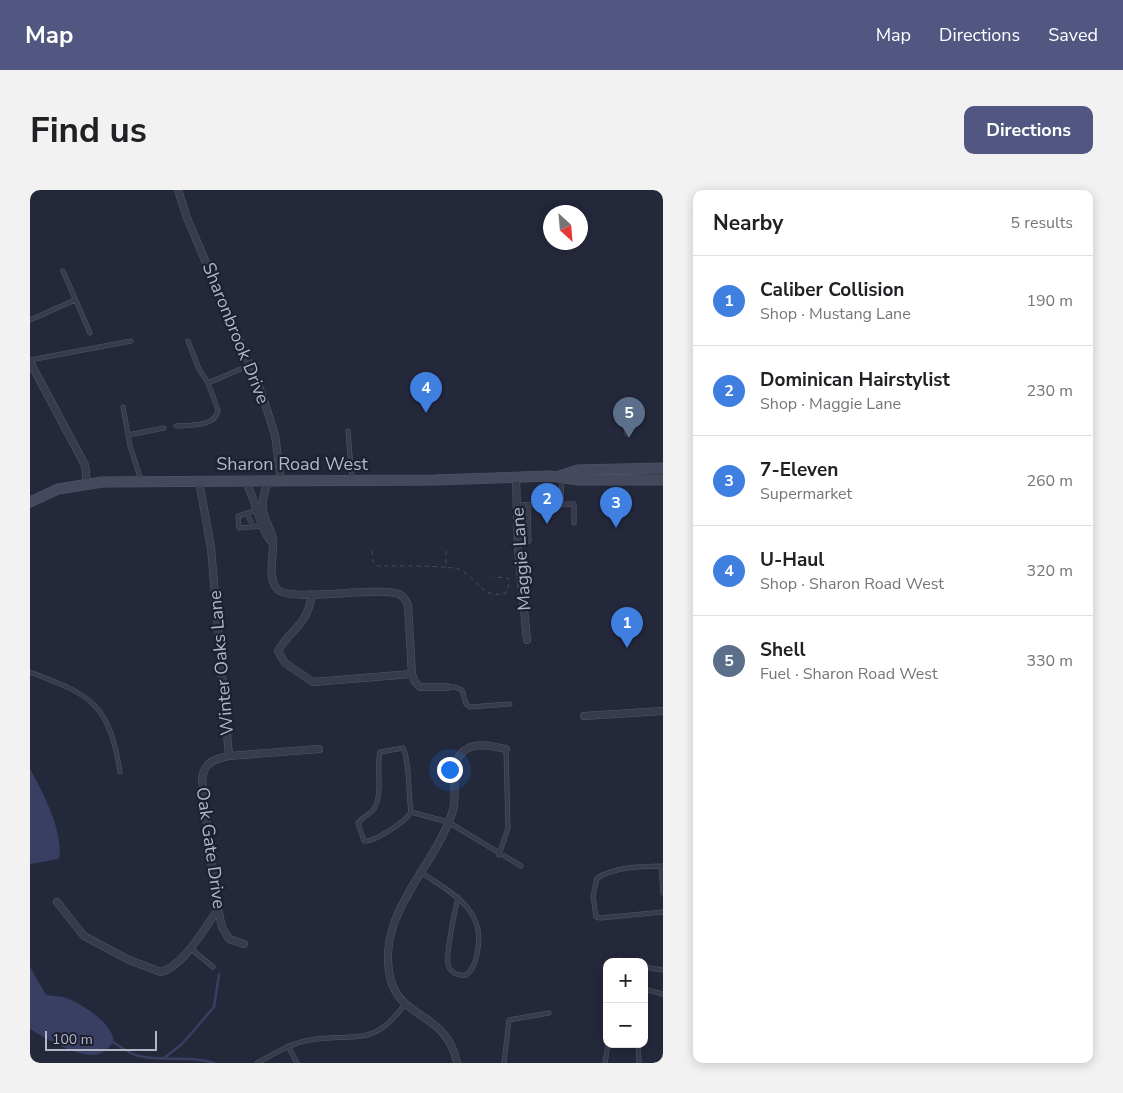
<!DOCTYPE html>
<html lang="en">
<head>
<meta charset="utf-8">
<style>
	:root { --surface:#fff; --page:#f2f2f2; --text:#202124; --muted:#757577; --line:#e0e0e0; --accent:#515781 }
	body { margin:0; font-family:"Nunito Sans",sans-serif; background:var(--page); color:var(--text) }
	.controls { position:absolute; right:15px; bottom:15px; display:grid; overflow:hidden; border-radius:10px; box-shadow:0 2px 12px #0003 }
	.controls button { width:45px; height:45px; display:grid; place-items:center; padding:0; border:0; border-bottom:1px solid var(--line); background:var(--surface); color:var(--text); font:25px sans-serif }
	.compass { position:absolute; left:513px; top:15px; width:45px; height:45px; border-radius:50%; background:var(--surface); box-shadow:0 2px 12px #0003; rotate:154deg }
	.scale { position:absolute; left:15px; bottom:12px; width:112px; box-sizing:border-box; padding-left:5px; border:2px solid #b3b6c7; border-top:0; font-size:14px; line-height:18px; white-space:nowrap; color:#b3b6c7; -webkit-text-stroke:4px #1d2030; paint-order:stroke }
	.you { position:absolute; left:419px; top:579px; width:18px; height:18px; margin:-12px; border:4px solid #fff; border-radius:50%; background:#1a73e8; box-shadow:0 0 0 8px #1a73e833 }
	.badge { display:grid; place-items:center; width:32px; height:32px; border-radius:50%; background:var(--accent); color:#fff; font-size:16px; font-weight:700 }
	.pin { position:absolute; translate:-50% -41px; filter:drop-shadow(0 1px 2px #0008) }
	.pin::after { content:''; position:absolute; top:26px; width:18px; height:15px; background:inherit; clip-path:polygon(0 0,100% 0,50% 100%) }
	.list { margin:0; padding:0; list-style:none }
	h2 { display:flex; justify-content:space-between; align-items:center; height:65px; margin:0; padding:0 20px; font-size:21px }
	h2 small { font-size:16px; font-weight:400; color:var(--muted) }
	.list li { display:grid; grid-template-columns:32px 1fr auto; gap:15px; align-items:center; box-sizing:border-box; height:90px; padding:0 20px; border-top:1px solid var(--line) }
	.list b { display:block; font-size:19px; white-space:nowrap }
	.list p { margin:0; font-size:16px; white-space:nowrap; color:var(--muted) }
	.list em { font-size:16px; font-style:normal; color:var(--muted) }
	.map { position:relative; flex:none; width:633px; height:873px; overflow:hidden; border-radius:10px }
	header { display:flex; align-items:center; gap:30px; box-sizing:border-box; height:70px; padding:0 25px; background:var(--accent); color:#fff }
	header strong { font-size:24px }
	nav { display:flex; gap:28px; margin-inline-start:auto; font-size:18px }
	.intro { display:flex; align-items:center; justify-content:space-between; box-sizing:border-box; height:120px; padding:0 30px }
	h1 { margin:0; font-size:35px }
	.button { padding:12px 22px; border-radius:10px; background:var(--accent); color:#fff; font-size:18px; font-weight:700 }
	main { display:flex; gap:30px; padding:0 30px }
	aside { flex:1; background:var(--surface); border-radius:10px; box-shadow:0 2px 12px #0003 }
	.map>svg:first-child { display:block }
	.water { fill:#393f62 }
	.lines { fill:none; stroke-linecap:round; stroke-linejoin:round }
	.stream { stroke:#393f62; stroke-width:2.5 }
	.service-casing { stroke:#535666; stroke-width:5 }
	.minor-casing { stroke:#535666; stroke-width:8 }
	.secondary-casing { stroke:#535666; stroke-width:11 }
	.path { stroke:#44515a; stroke-width:1; stroke-dasharray:4 4; stroke-linecap:butt }
	.service { stroke:#383b4c; stroke-width:4 }
	.minor { stroke:#383b4c; stroke-width:7 }
	.secondary { stroke:#46495e; stroke-width:10 }
	.labels { text-anchor:middle; stroke-width:4.5; stroke-linejoin:round; paint-order:stroke }
	.street-label { font-size:18px; fill:#b3b6c7; stroke:#1d2030 }
</style>
</head>
<body>
<header>
<strong>Map</strong>
<nav><a>Map</a><a>Directions</a><a>Saved</a></nav>
</header>
<div class="intro"><h1>Find us</h1><a class="button">Directions</a></div>
<main>
<div class="map">
<svg width="633" height="873" viewBox="0 0 633 873">
	<rect width="100%" height="100%" fill="#24283b"/>
	<path class="water" d="M 0,579 C 13,602 34,643 29,669 L 0,674 Z
		M 0,777 L 16,805 C 23,806 33,806 39,809 C 55,816 83,834 84,852 C 79,857 75,862 69,864 C 51,870 15,848 0,839 Z"/>
	<g class="lines">
		<path class="stream" d="M 81,851 C 90,856 99,864 109,866 C 134,872 159,865 184,873
			M 134,868 L 152,854 L 184,817 L 189,784"/>
		<defs>
			<path id="service" d="M 33,81 L 60,143
				M 0,130 L 45,110
				M 158,151 L 169,179 L 178,193
				M 0,170 L 101,151
				M 93,217 L 100,256 L 111,290
				M 146,236 C 159,235 186,237 188,220 L 178,193 L 220,175
				M 596,236 L 597,244
				M 318,241 L 322,290
				M 98,245 L 134,238
				M 486,315 L 544,314 L 544,333
				M 531,315 L 532,290
				M 227,320 L 208,326 L 209,338 L 232,336
				M 217,324 L 223,336
				M 488,351 L 499,351 L 498,315
				M 0,482 C 61,505 79,513 90,582
				M 417,497 L 425,497 L 432,500 L 436,514 L 440,517 L 480,514
				M 381,622 C 375,632 345,652 334,651 L 328,633 C 333,626 342,624 345,617 C 353,601 346,579 350,562 L 373,558 C 380,572 378,604 381,622 L 418,632 L 491,676
				M 469,665 L 478,638 L 476,559
				M 631,676 L 633,703
				M 633,676 C 610,677 588,676 567,688 L 563,706 L 566,727 L 570,728 L 633,722
				M 392,683 C 420,702 455,719 448,758 C 446,769 445,778 436,785 C 428,786 420,783 418,774 C 416,762 425,720 428,707
				M 160,758 L 183,777
				M 589,770 L 597,772
				M 614,777 L 633,780
				M 614,799 L 633,804
				M 608,854 L 609,873
				M 258,856 L 267,873
				M 227,873 C 244,864 261,853 280,850 C 325,843 344,858 375,814
				M 474,873 L 479,830 L 519,823
				M 575,873 L 578,854"/>
			<path id="minor" d="M 148,0 L 157,28 L 232,204 L 245,245 L 251,290
				M 0,172 L 55,275 L 57,293
				M 486,287 L 488,359 L 497,450
				M 169,291 L 181,358 L 199,566 L 289,559
				M 215,291 C 227,311 228,336 243,354
				M 238,291 C 234,303 230,316 235,328 C 238,336 242,342 243,350 C 244,365 237,386 247,399 C 259,413 346,396 369,404 C 374,406 376,411 378,415 L 382,484 L 385,492 L 390,497 L 417,497
				M 282,404 C 277,437 262,437 248,461 L 255,473 L 283,492 L 382,484
				M 554,526 L 633,521
				M 199,566 C 184,569 175,572 172,588 L 185,706 L 192,737 L 199,749 L 214,754
				M 27,712 L 54,746 L 99,770 L 131,782 C 153,776 176,737 188,719
				M 427,873 C 417,821 370,831 360,787 C 346,722 406,677 423,620 C 428,603 419,579 430,565 C 441,550 461,556 476,559"/>
			<path id="secondary" d="M 529,286 L 548,280 L 633,278
				M 0,312 L 28,299 L 72,292 L 405,290 L 520,286 L 549,290 L 633,290"/>
		</defs>
		<use href="#service" class="service-casing"/>
		<use href="#minor" class="minor-casing"/>
		<use href="#secondary" class="secondary-casing"/>
		<path class="path" d="M 342,361 L 343,371 L 347,376 C 360,376 422,375 431,380 C 448,389 452,410 476,403 L 479,394 L 478,388 L 463,387
			M 416,361 L 416,378"/>
		<use href="#service" class="service"/>
		<use href="#minor" class="minor"/>
		<use href="#secondary" class="secondary"/>
	</g>
	<g class="labels">
		<g class="street-label">
			<text transform="translate(206 143) rotate(68)" y="6">Sharonbrook Drive</text>
			<text x="262" y="280">Sharon Road West</text>
			<text transform="translate(491 369) rotate(-94)" y="6">Maggie Lane</text>
			<text transform="translate(191 473) rotate(-95)" y="6">Winter Oaks Lane</text>
			<text transform="translate(181 658) rotate(82)" y="6">Oak Gate Drive</text>
		</g>
	</g>
</svg>
<div class="controls">
<button>+</button>
<button>−</button>
</div>
<svg class="compass" viewBox="-18 -18 36 36"><path d="M0-13l5 13h-10z" fill="#e53935"/><path d="M0 13l5-13h-10z" fill="#757577"/></svg>
<div class="scale">100 m</div>
<div class="you"></div>
<div class="pin badge" style="left:597px;top:458px;background:#3f7fe0">1</div>
<div class="pin badge" style="left:517px;top:334px;background:#3f7fe0">2</div>
<div class="pin badge" style="left:586px;top:338px;background:#3f7fe0">3</div>
<div class="pin badge" style="left:396px;top:223px;background:#3f7fe0">4</div>
<div class="pin badge" style="left:599px;top:248px;background:#5c6f8a">5</div>
</div>
<aside>
<h2>Nearby<small>5 results</small></h2>
<ul class="list">
<li><span class="badge" style="background:#3f7fe0">1</span><div><b>Caliber Collision</b><p>Shop · Mustang Lane</p></div><em>190 m</em></li>
<li><span class="badge" style="background:#3f7fe0">2</span><div><b>Dominican Hairstylist</b><p>Shop · Maggie Lane</p></div><em>230 m</em></li>
<li><span class="badge" style="background:#3f7fe0">3</span><div><b>7-Eleven</b><p>Supermarket</p></div><em>260 m</em></li>
<li><span class="badge" style="background:#3f7fe0">4</span><div><b>U-Haul</b><p>Shop · Sharon Road West</p></div><em>320 m</em></li>
<li><span class="badge" style="background:#5c6f8a">5</span><div><b>Shell</b><p>Fuel · Sharon Road West</p></div><em>330 m</em></li>
</ul>
</aside>
</main>
</body>
</html>
